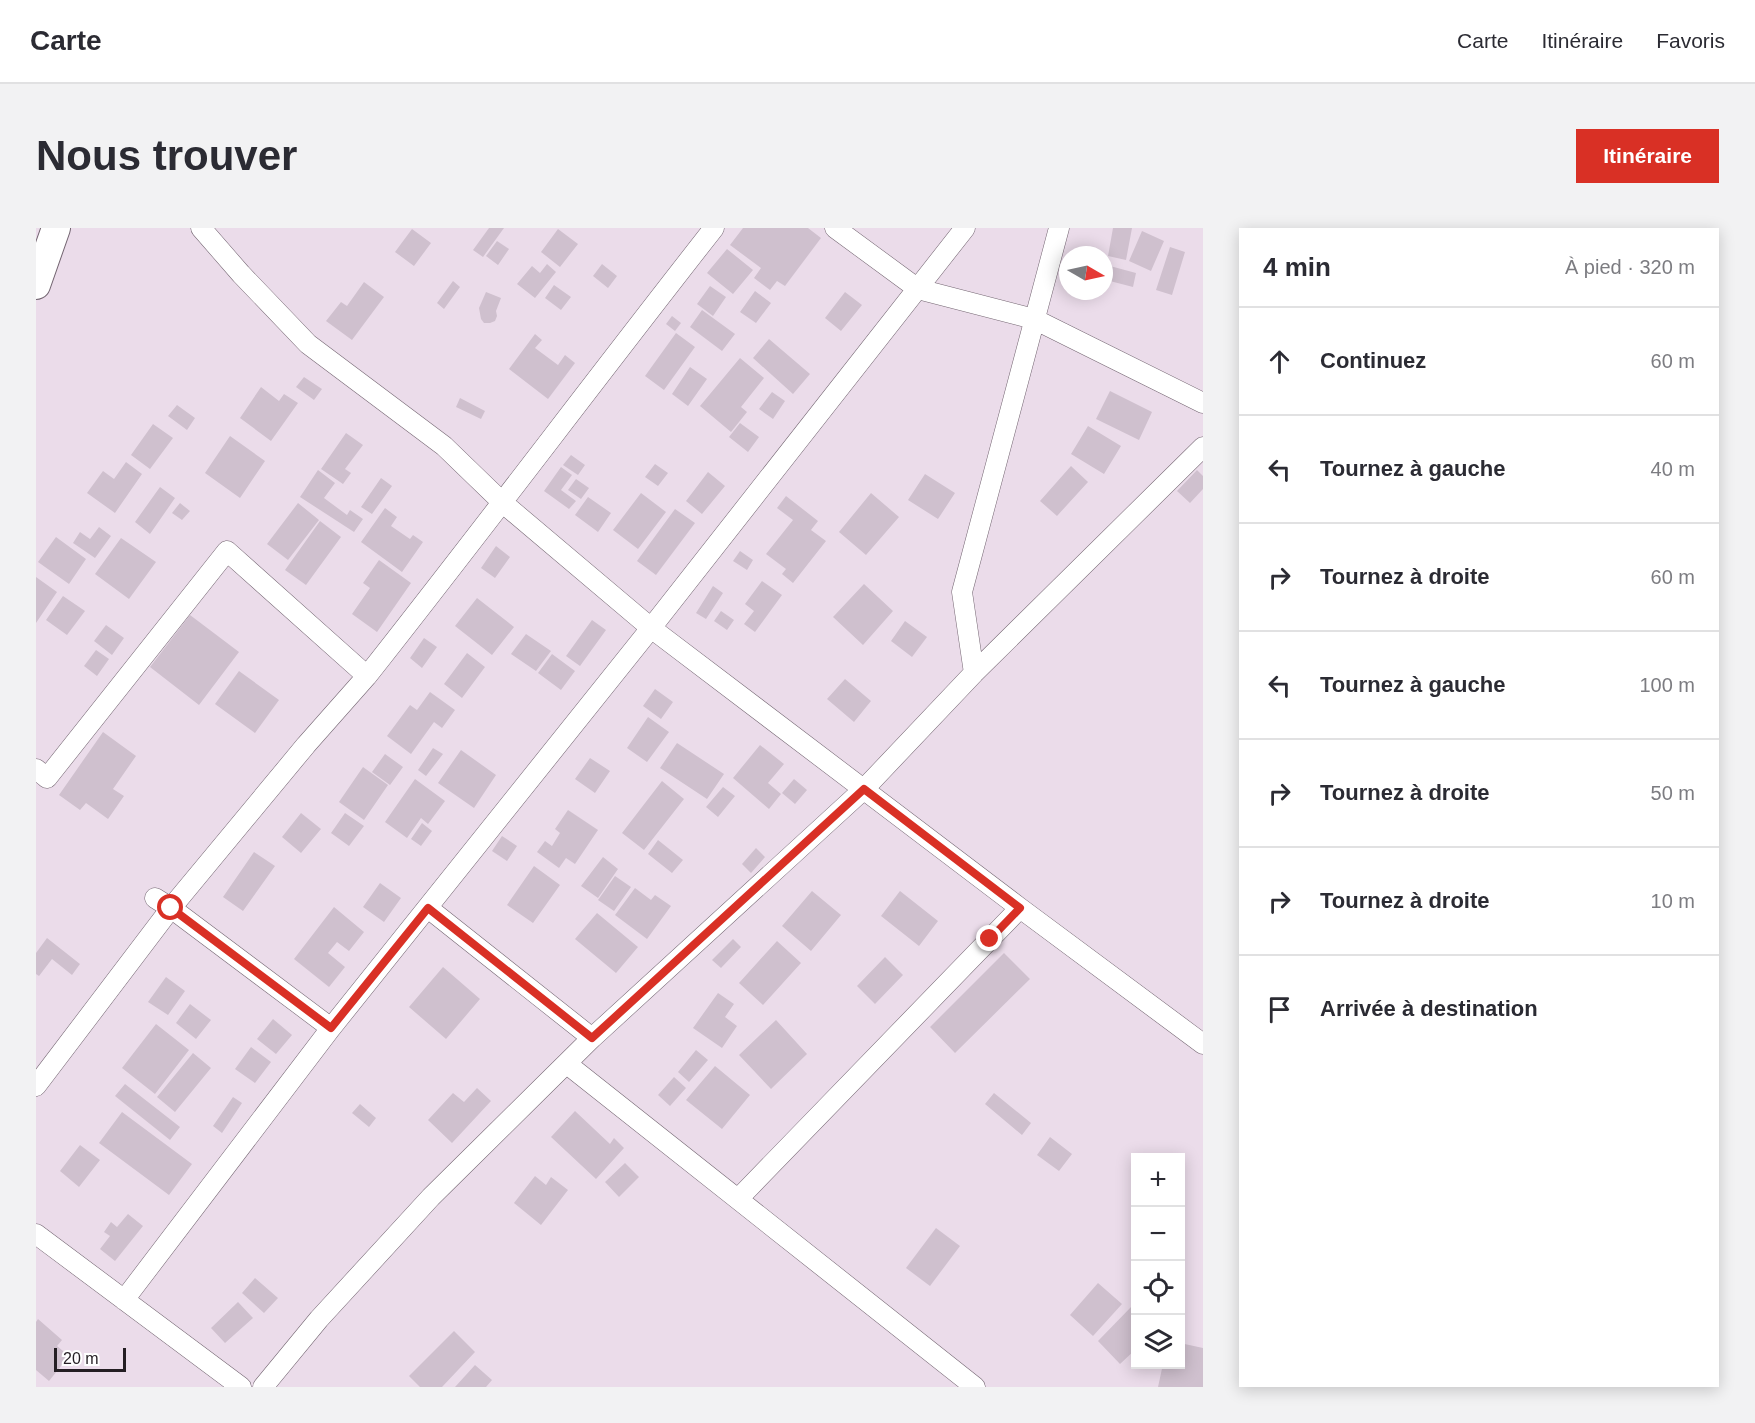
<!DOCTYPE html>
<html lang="fr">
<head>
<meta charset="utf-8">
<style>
	:root { --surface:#fff; --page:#f2f2f3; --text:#2b2b33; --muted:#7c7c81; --line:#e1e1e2; --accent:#d93025 }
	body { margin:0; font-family:Helvetica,sans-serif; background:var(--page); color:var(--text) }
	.controls { position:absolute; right:18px; bottom:18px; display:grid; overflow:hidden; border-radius:0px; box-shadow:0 3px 15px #0003 }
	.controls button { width:54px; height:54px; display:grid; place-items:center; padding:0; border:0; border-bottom:2px solid var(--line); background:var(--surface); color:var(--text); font:30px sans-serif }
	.compass { position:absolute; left:1023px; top:18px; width:54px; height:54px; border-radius:50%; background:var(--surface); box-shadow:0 3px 15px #0003; rotate:99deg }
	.scale { position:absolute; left:18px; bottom:15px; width:72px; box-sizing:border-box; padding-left:6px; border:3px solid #241e23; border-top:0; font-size:16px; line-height:21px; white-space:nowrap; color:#241e23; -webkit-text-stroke:4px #fff; paint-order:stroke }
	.stop { position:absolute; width:18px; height:18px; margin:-14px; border:4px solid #d93025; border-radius:50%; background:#fff }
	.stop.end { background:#d93025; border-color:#fff; box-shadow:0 2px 6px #0008 }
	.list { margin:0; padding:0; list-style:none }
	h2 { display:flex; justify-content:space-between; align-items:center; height:78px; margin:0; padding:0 24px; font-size:26px }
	h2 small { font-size:20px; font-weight:400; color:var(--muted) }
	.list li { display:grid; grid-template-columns:39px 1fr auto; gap:18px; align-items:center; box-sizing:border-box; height:108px; padding:0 24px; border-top:2px solid var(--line) }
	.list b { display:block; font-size:22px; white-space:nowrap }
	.list em { font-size:20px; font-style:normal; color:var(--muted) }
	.icon { flex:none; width:33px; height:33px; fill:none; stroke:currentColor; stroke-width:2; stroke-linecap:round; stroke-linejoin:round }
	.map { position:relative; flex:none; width:1167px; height:1159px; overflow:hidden; border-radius:0px }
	header { display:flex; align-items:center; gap:36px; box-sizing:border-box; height:84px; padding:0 30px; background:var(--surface); border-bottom:2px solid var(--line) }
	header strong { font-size:28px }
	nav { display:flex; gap:33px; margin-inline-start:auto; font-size:21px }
	.intro { display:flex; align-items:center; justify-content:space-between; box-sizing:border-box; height:144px; padding:0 36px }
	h1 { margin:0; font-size:42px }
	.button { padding:15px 27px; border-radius:0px; background:var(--accent); color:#fff; font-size:21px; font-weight:700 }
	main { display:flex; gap:36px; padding:0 36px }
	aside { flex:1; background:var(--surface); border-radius:0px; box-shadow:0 3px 15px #0003 }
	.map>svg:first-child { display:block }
	.building { fill:#cfc0ce }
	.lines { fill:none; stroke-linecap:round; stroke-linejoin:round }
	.street-casing { stroke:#736571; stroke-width:21 }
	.secondary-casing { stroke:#736571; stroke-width:30 }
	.street { stroke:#fff; stroke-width:20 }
	.secondary { stroke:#fff; stroke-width:28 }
	.route { stroke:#d93025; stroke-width:8 }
</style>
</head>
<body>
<header>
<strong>Carte</strong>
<nav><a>Carte</a><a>Itinéraire</a><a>Favoris</a></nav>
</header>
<div class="intro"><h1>Nous trouver</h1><a class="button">Itinéraire</a></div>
<main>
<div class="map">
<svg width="1167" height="1159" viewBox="0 0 1167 1159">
	<rect width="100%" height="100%" fill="#ebdcea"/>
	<path class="building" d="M 453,0 L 468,0 L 447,29 L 437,22 Z
		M 707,0 L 772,0 L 785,10 L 749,58 L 741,53 L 734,62 L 718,50 L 725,40 L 694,17 Z
		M 1077,0 L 1096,0 L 1090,32 L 1072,28 Z
		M 376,1 L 395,15 L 378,38 L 359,24 Z
		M 522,1 L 542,16 L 524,39 L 505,24 Z
		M 1106,3 L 1128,13 L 1115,43 L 1093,33 Z
		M 461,13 L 473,21 L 462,37 L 450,28 Z
		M 1134,19 L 1149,24 L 1136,67 L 1120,62 Z
		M 691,21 L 717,42 L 697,66 L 671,45 Z
		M 511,36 L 520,44 L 499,70 L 481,56 L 496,38 L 504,45 Z
		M 566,36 L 581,48 L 572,60 L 557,48 Z
		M 1074,38 L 1100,45 L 1097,59 L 1070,52 Z
		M 417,53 L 424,59 L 408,81 L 401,75 Z
		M 328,54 L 348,69 L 316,112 L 290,93 L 305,74 L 311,78 Z
		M 518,57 L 535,69 L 525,82 L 509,70 Z
		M 674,58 L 690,69 L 677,88 L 661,76 Z
		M 719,63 L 735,75 L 720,95 L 704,84 Z
		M 450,64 L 465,70 L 460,83 L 461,88 L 459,93 L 454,95 L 448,95 L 445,91 L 443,80 Z
		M 809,64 L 826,77 L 805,103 L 789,90 Z
		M 666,82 L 699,106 L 686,123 L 654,99 Z
		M 636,88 L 645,95 L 639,103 L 630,96 Z
		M 640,105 L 659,119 L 628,162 L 609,148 Z
		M 499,106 L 506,112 L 499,120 L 522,137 L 529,127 L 539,135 L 512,171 L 473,141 Z
		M 733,111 L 774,146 L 757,166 L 717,130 Z
		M 704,130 L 728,150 L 705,179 L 711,184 L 695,204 L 664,178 Z
		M 654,139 L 671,151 L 652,178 L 636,166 Z
		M 268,149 L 286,161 L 278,172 L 260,159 Z
		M 225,159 L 243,173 L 248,166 L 262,175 L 235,213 L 204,190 Z
		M 1074,163 L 1116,184 L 1103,212 L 1060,191 Z
		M 736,164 L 749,173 L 737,191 L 723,181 Z
		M 424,170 L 449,183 L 445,191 L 420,179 Z
		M 141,177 L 159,190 L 151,202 L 132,188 Z
		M 704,195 L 723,209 L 712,224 L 693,209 Z
		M 117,196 L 137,210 L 114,241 L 95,227 Z
		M 1052,198 L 1085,218 L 1068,246 L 1035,226 Z
		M 310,205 L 327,217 L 309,241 L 315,245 L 307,256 L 285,241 Z
		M 194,208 L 229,233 L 204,270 L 169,245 Z
		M 535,227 L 549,237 L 542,247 L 527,237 Z
		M 90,234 L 106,246 L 79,285 L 51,265 L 67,243 L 78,251 Z
		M 619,236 L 632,245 L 622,258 L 609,249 Z
		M 1035,238 L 1052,254 L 1021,288 L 1004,273 Z
		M 525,239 L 536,247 L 525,262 L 540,273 L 533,281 L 508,263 Z
		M 282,242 L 299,255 L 288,270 L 311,287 L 314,282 L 327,291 L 318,304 L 264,269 Z
		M 1161,242 L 1167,248 L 1167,261 L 1154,275 L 1141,263 Z
		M 672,244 L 689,258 L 666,286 L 650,273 Z
		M 889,246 L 919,265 L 902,291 L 872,272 Z
		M 345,250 L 356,258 L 336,286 L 325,279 Z
		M 540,251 L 553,260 L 545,271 L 532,262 Z
		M 124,259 L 139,270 L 114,306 L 99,294 Z
		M 605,265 L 630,284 L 602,321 L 577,302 Z
		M 835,265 L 863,289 L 830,327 L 803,304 Z
		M 750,268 L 782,293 L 775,302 L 790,313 L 757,355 L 746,346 L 750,341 L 730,326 L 757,292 L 741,280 Z
		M 552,269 L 575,285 L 562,304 L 539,287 Z
		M 144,275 L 154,283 L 146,292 L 136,285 Z
		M 262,275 L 283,292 L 252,332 L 231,316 Z
		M 349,280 L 361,289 L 355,298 L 374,311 L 377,307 L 387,314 L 366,344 L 325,314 Z
		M 639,281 L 659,295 L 620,347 L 601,333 Z
		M 284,293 L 305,309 L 270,357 L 249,342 Z
		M 63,299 L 75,308 L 59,330 L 37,315 L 44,304 L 54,311 Z
		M 20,309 L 50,331 L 33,356 L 2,334 Z
		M 85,310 L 120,334 L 93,371 L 59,346 Z
		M 460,318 L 474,329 L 459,350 L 445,340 Z
		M 704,323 L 717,332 L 711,342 L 697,333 Z
		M 343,332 L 375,355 L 341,404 L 316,386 L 334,360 L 327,355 Z
		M 0,349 L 21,364 L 0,395 Z
		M 726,353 L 746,367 L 719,404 L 708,396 L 718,383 L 709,376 Z
		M 828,356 L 857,383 L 827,417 L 797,389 Z
		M 677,358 L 687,365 L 670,391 L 660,385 Z
		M 27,368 L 49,383 L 31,407 L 10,392 Z
		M 441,370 L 478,399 L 456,427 L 419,398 Z
		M 685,383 L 698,392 L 691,402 L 678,393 Z
		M 154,387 L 203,424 L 163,477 L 114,439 Z
		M 556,392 L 570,402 L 544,438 L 530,428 Z
		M 869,393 L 891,409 L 876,429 L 855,413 Z
		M 70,397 L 88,410 L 76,427 L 58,413 Z
		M 490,406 L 515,423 L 500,443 L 475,426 Z
		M 388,410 L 401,419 L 386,440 L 374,430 Z
		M 60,422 L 73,431 L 61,448 L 48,438 Z
		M 431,425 L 449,439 L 426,470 L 408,456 Z
		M 516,426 L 539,443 L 525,462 L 502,445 Z
		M 203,443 L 243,472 L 219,505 L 179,476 Z
		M 809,451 L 835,473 L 818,494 L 791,471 Z
		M 619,461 L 637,474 L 625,491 L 607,478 Z
		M 394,464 L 419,482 L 406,500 L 398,494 L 375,526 L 351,508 L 374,477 L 381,482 Z
		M 612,489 L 633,504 L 611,534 L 591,520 Z
		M 67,504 L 100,528 L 77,561 L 88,568 L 72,591 L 50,575 L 44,582 L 23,567 Z
		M 641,515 L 688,546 L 671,571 L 624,540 Z
		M 724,517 L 748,536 L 732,555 L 745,566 L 733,581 L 697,550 Z
		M 397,520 L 407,526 L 390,548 L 382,542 Z
		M 425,522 L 460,547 L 438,580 L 402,555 Z
		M 349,526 L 367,539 L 354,557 L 336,544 Z
		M 554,530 L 574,543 L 559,565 L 539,551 Z
		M 327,539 L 352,557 L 328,592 L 303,574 Z
		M 379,551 L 409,573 L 392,596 L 385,590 L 371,610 L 349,594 Z
		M 758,551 L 771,562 L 759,576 L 746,565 Z
		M 626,553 L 648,571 L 608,622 L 586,605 Z
		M 687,559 L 699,568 L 682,589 L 670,579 Z
		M 532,582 L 562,602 L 539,636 L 530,630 L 523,640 L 501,624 L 509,613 L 516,618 L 524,605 L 519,601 Z
		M 265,585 L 285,601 L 265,625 L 246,609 Z
		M 309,585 L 328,598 L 313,618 L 295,605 Z
		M 386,595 L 396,603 L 385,618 L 375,611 Z
		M 466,608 L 481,618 L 471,633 L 456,623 Z
		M 622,612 L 647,632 L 636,645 L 612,626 Z
		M 720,620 L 729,629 L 715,645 L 706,636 Z
		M 218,624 L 239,638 L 207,683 L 187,669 Z
		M 567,629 L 582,641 L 562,670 L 545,658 Z
		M 498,638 L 524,657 L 497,695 L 471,677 Z
		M 579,648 L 595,659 L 578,683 L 562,672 Z
		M 344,655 L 365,670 L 348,694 L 327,679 Z
		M 599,660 L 615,672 L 619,667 L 635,678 L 611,711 L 579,687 Z
		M 776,663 L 805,687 L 775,723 L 746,698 Z
		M 864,663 L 902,693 L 883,718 L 845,688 Z
		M 298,679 L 328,704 L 313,723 L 301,714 L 292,725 L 309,739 L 293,759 L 258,731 Z
		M 561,685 L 602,719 L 580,745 L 539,711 Z
		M 11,710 L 44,736 L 36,747 L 16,731 L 3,748 L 0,746 L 0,725 Z
		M 697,711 L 705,719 L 685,740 L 676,732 Z
		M 741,713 L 765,735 L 727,777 L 703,755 Z
		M 968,725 L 994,751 L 919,825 L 894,799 Z
		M 849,729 L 867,747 L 839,776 L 821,758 Z
		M 407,739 L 444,771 L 410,811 L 373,779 Z
		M 130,749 L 149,763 L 132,787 L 112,774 Z
		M 682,765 L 698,776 L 689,789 L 701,798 L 686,820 L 657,800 Z
		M 154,776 L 175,792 L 160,811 L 140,795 Z
		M 237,791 L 256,807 L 240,826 L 221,811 Z
		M 740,792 L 771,826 L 735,861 L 703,827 Z
		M 120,796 L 153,822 L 119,866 L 86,840 Z
		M 215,819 L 235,834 L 219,855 L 199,841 Z
		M 660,822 L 672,832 L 653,854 L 642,844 Z
		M 157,825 L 175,840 L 139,884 L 121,869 Z
		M 679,838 L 714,867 L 686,901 L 650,872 Z
		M 638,849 L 650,860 L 634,878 L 622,867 Z
		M 89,856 L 144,899 L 134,912 L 79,868 Z
		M 441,860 L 455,873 L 416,915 L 392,892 L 417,865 L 428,874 Z
		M 958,865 L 995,895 L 986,907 L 949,876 Z
		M 197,869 L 206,875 L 186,905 L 177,898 Z
		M 324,876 L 340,890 L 333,899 L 316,885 Z
		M 539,883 L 574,916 L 578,910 L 588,920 L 560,951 L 515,909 Z
		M 86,884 L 156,936 L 133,967 L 63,915 Z
		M 1014,909 L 1036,926 L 1023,943 L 1001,927 Z
		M 44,917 L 64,932 L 43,959 L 24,943 Z
		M 589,935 L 603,949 L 583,969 L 569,954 Z
		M 499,948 L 510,957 L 515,949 L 532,962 L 505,997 L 478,975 Z
		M 92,986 L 107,998 L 79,1033 L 64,1021 L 74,1008 L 68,1004 L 75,994 L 81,999 Z
		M 900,1000 L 924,1018 L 894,1058 L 870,1040 Z
		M 219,1050 L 242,1070 L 228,1085 L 206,1065 Z
		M 1062,1055 L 1086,1076 L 1057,1108 L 1034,1087 Z
		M 202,1074 L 217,1090 L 189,1115 L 175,1100 Z
		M 1096,1078 L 1100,1081 L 1100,1121 L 1084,1136 L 1062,1113 Z
		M 2,1091 L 26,1112 L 21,1118 L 33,1128 L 13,1153 L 0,1142 L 0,1094 Z
		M 418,1103 L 439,1124 L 406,1159 L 384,1159 L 373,1148 Z
		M 1144,1115 L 1167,1120 L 1167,1159 L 1122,1159 L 1127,1136 L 1144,1136 Z
		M 439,1137 L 456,1152 L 450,1159 L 419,1159 Z"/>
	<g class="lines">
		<defs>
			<path id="street" d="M 165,0 L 205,46 L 272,116 L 408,218 L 467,275 L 615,400 L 984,680 L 1167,816
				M 799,0 L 882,61 L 998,91 L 1167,175
				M 938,445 L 926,364 L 1023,0
				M 0,541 L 11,550 L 191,323 L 331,448 C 448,300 561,149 678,0
				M 119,670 L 135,680 L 295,800
				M 392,680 L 556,810
				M 531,836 L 939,1159
				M 0,858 L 135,680 L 270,517 L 331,448
				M 702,971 L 984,680
				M 0,1006 L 205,1159
				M 88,1072 L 295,800 L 615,400 L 929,0
				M 227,1159 L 283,1091 L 395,969 L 556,810 L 828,561 L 938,445 L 1167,219"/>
			<path id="secondary" d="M 0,57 L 20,0"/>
		</defs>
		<use href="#street" class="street-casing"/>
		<use href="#secondary" class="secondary-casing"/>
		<use href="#street" class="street"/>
		<use href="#secondary" class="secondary"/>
	</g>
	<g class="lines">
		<path class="route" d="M 135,680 L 295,800 L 392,680 L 556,810 L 828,561 L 984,680 L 954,711"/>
	</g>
</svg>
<div class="controls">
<button>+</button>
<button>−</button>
<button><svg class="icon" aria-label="locate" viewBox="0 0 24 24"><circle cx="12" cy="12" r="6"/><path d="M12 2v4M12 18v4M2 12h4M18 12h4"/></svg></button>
<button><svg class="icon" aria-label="layers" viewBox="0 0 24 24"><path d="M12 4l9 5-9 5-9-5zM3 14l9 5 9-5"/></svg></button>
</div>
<svg class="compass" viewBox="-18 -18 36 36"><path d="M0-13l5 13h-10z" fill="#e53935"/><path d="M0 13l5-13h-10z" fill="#7c7c81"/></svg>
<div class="scale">20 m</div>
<div class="stop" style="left:135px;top:680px"></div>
<div class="stop end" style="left:954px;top:711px"></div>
</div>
<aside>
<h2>4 min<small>À pied · 320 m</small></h2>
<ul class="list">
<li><svg class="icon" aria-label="ahead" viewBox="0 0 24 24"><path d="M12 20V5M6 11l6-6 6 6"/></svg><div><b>Continuez</b></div><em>60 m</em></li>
<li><svg class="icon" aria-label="left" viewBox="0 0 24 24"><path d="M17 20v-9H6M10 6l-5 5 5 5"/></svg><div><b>Tournez à gauche</b></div><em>40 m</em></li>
<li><svg class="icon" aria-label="right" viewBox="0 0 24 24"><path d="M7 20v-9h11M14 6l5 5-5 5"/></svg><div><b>Tournez à droite</b></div><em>60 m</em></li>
<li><svg class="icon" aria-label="left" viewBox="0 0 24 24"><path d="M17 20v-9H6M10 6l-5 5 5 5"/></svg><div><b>Tournez à gauche</b></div><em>100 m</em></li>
<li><svg class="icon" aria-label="right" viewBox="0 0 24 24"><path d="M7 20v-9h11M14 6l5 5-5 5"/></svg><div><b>Tournez à droite</b></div><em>50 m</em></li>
<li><svg class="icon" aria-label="right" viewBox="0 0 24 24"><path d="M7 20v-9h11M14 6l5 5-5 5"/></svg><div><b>Tournez à droite</b></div><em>10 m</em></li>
<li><svg class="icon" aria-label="arrive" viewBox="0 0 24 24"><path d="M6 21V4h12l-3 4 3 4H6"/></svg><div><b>Arrivée à destination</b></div></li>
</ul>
</aside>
</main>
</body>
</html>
